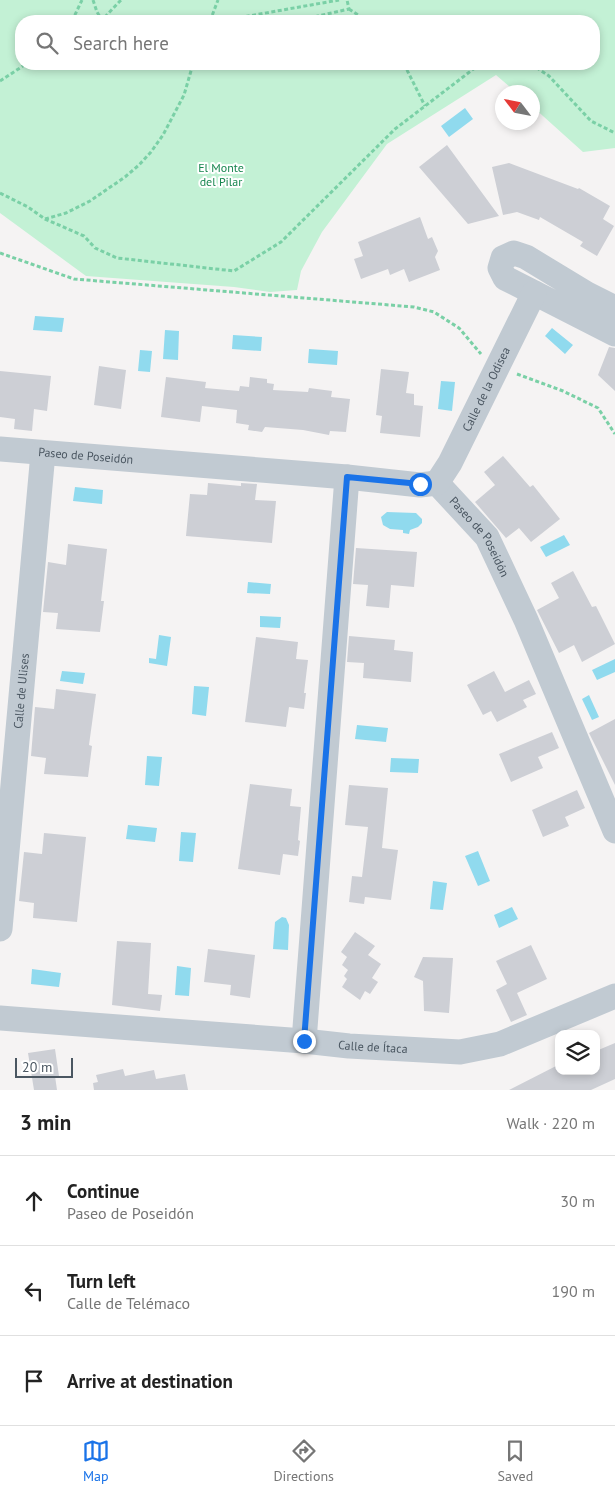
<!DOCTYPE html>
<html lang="en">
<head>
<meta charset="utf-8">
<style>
	:root { --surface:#fff; --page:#f6f6f6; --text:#222; --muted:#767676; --line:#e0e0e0; --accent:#1a73e8 }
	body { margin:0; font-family:"PT Sans",sans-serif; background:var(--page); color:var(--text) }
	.controls { position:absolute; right:15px; bottom:15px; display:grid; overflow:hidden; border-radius:10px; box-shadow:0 2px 8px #0003 }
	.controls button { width:45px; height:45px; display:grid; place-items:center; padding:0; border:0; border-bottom:1px solid var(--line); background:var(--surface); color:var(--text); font:25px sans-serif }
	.compass { position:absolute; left:495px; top:85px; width:45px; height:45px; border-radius:50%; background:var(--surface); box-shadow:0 2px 8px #0003; rotate:302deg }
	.scale { position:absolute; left:15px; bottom:12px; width:58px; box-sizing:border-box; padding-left:5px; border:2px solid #4a5661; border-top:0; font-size:14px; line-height:18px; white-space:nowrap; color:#4a5661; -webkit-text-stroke:4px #fff; paint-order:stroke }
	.stop { position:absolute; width:15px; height:15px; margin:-11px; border:4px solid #1a73e8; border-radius:50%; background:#fff }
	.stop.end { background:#1a73e8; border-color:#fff; box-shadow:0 1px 5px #0008 }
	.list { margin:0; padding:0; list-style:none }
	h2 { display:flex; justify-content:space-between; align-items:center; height:65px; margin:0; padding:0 20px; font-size:21px }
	h2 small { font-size:16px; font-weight:400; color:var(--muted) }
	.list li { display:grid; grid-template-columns:32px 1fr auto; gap:15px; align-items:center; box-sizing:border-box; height:90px; padding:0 20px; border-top:1px solid var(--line) }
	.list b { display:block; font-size:19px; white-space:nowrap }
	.list p { margin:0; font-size:16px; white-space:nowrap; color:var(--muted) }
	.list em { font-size:16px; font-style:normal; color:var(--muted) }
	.icon { flex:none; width:28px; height:28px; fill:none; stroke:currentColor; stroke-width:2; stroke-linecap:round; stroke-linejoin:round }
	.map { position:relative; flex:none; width:615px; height:1090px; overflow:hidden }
	.search { position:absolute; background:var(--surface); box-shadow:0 2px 8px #0003; left:15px; right:15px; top:15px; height:55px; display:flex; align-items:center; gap:12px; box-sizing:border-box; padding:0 18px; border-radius:20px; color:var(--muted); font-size:19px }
	.sheet { height:335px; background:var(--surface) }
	nav { display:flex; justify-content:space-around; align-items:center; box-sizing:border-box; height:70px; border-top:1px solid var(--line); background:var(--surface); font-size:14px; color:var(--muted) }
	nav a { display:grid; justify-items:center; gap:2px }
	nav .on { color:var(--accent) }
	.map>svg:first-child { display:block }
	.green { fill:#c3f1d5; fill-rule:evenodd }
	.water { fill:#90daee }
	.building { fill:#cdcfd5 }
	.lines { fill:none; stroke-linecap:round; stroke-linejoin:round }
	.path { stroke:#7ad0a6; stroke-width:3; stroke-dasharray:4 2.5; stroke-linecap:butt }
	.minor { stroke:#c1cad2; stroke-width:25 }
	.route { stroke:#1a73e8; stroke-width:6 }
	.labels { text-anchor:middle; stroke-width:4; stroke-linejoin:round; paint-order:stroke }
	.park-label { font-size:12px; fill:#17864f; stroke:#fff }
	.street-label { font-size:12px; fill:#4a5661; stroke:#fff }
</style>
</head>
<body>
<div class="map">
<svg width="615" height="1090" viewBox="0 0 615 1090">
	<rect width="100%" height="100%" fill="#f5f3f3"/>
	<path class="green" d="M 0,0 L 615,0 L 615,148 L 583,152 L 533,107 L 532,92 L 516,92 L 496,75 L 387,144 L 322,232 L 301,271 L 297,290 L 270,292 L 234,287 L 86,276 L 0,213 ZM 21,21 L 594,21 L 594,64 L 21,64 Z"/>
	<path class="water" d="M 465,108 L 473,119 L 449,137 L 441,126 Z
		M 35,316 L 64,318 L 62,332 L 33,330 Z
		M 552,328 L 573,345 L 565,354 L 545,336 Z
		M 165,330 L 179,331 L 178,360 L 163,359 Z
		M 233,335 L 262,337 L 261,351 L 232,349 Z
		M 309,349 L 338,351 L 337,365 L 308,363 Z
		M 140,350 L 152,351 L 150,372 L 138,371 Z
		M 441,381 L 455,382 L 452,411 L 438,409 Z
		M 75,487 L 103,490 L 102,504 L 73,501 Z
		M 387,512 L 416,513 L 422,519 L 422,523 L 418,527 L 410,530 L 409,534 L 403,533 L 403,530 L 390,529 L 383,525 L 381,517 Z
		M 564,535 L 570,545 L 546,557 L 540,547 Z
		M 248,582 L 271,584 L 270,594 L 247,593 Z
		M 260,616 L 281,617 L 280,628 L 260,627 Z
		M 159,635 L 171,637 L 167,666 L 149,663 L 149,658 L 156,659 Z
		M 615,659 L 615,672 L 597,680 L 592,670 Z
		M 62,671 L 85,673 L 83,684 L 60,681 Z
		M 194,686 L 209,687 L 206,716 L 192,714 Z
		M 589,695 L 599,717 L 592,720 L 582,699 Z
		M 357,725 L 388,728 L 386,742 L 355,739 Z
		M 147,756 L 162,757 L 159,786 L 145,785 Z
		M 391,758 L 419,759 L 418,773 L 390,772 Z
		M 128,825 L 157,828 L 155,842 L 126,839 Z
		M 181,832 L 196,833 L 193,862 L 179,861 Z
		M 478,851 L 490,881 L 478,886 L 465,856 Z
		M 433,881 L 447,883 L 443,910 L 430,909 Z
		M 512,907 L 518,919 L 499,928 L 494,915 Z
		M 282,917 L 286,918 L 289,925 L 288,950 L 273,949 L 275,922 Z
		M 177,966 L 191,968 L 189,996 L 175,995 Z
		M 32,969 L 61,973 L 59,987 L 31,984 Z"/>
	<path class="building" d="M 447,145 L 499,216 L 468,224 L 419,167 Z
		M 509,163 L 578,189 L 579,188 L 610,206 L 603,219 L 614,226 L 597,256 L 580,246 L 583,242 L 540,217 L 539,220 L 517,212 L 503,215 L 492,167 Z
		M 420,217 L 428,239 L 432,237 L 438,251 L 435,257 L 440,270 L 409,282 L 404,269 L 390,275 L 388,269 L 361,279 L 354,259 L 363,256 L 358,242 Z
		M 609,347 L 615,348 L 615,391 L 598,375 Z
		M 99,366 L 126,370 L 121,409 L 94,405 Z
		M 381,369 L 409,372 L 406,393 L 414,394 L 414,405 L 423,406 L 420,437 L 380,433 L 382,416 L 376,415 Z
		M 0,371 L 51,376 L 47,411 L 34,409 L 32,431 L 14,429 L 15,419 L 0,417 Z
		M 166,377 L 206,382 L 205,388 L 239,391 L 240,386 L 249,387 L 250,377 L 267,379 L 267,383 L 274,384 L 273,390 L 308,392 L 309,388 L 332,391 L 331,397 L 350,399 L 346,432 L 330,431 L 329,435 L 303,430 L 265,427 L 262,432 L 248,430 L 249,425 L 236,423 L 237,410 L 202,406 L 200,422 L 161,417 Z
		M 503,456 L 530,487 L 533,485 L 560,519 L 531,542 L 519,528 L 506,538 L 475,502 L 495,485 L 484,472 Z
		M 208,483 L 241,486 L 241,483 L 257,484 L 255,500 L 276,501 L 272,543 L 186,536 L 190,494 L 207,495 Z
		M 68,544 L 107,549 L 101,601 L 104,601 L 100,632 L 56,629 L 58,613 L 43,612 L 48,562 L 66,565 Z
		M 356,548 L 417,552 L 414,587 L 391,585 L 389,608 L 366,606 L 368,585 L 353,584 Z
		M 573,571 L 592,607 L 596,606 L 615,644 L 582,662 L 574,645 L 559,653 L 537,610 L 559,598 L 551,583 Z
		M 349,636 L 395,640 L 394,650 L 413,652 L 411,682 L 363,678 L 364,663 L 347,662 Z
		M 256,637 L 298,642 L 296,659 L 308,660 L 304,693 L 306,693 L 304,709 L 289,707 L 286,727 L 245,722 Z
		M 494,671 L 505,692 L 529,680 L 536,694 L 523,700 L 527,707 L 497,722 L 491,711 L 483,715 L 467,685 Z
		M 56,689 L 96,694 L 89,745 L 92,746 L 88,777 L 44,774 L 46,758 L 31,756 L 35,707 L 54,709 Z
		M 615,719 L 615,785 L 589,733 Z
		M 552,732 L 559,748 L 538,757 L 543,768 L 511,782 L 499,754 Z
		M 250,784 L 292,789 L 290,806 L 301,807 L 298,840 L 300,841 L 298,856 L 283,854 L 280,875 L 238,869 Z
		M 349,785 L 388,788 L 382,848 L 398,850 L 391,900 L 365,897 L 364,904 L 349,902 L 352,876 L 362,877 L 368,827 L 345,825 Z
		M 577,790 L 585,808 L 565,817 L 569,826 L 543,837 L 532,810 Z
		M 44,833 L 86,837 L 77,922 L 33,918 L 34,903 L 19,901 L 24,852 L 42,854 Z
		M 355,932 L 375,946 L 368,955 L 381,964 L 372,978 L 378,982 L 370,994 L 365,991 L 360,1000 L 342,987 L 347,979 L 344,976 L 348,970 L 342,965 L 347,957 L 341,952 Z
		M 117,941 L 151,943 L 148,994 L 162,995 L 160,1011 L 112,1005 Z
		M 531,945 L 547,979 L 517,993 L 527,1015 L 511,1022 L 496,990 L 507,984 L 496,961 Z
		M 208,949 L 255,955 L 250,998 L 230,995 L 231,985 L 204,982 Z
		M 423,957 L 453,958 L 449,1013 L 424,1011 L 423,981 L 414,977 Z
		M 615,1043 L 615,1079 L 591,1090 L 509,1090 L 558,1065 L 559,1071 L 596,1071 L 596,1051 Z
		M 55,1049 L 59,1076 L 55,1076 L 57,1090 L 34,1090 L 28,1053 Z
		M 123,1069 L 125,1076 L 154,1070 L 156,1079 L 185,1074 L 188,1090 L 94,1090 L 93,1083 L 98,1082 L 96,1075 Z"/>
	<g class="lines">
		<path class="path" d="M 93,0 L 97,12 L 102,20 L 121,0
			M 349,9 L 367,21
			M 72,21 L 82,0
			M 96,21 L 102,20 L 104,21
			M 155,21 L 175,18 L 243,17 L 339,0
			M 210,21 L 218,0
			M 296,21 L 349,9 L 347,0
			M 404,64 L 425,106
			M 531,64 L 549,76 L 591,121 L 615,133
			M 0,81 L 26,64
			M 0,193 L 28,207 L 45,219 L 84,236 L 95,248 L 117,258 L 234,271 L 281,242 L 395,129 L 480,64
			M 45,219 L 66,213 L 90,201 L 125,177 L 139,165 L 151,152 L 163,135 L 184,95 L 193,64
			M 0,253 L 74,279 L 414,307 L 434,312 L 459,328 L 481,354
			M 517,374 L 563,391 L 598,408 L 615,434"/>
		<g class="minor">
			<path d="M 615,308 L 587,294 L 526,257 L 514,253 L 503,258 L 500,268 L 505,278 L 615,334"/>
			<path id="s1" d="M 0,449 L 347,477 L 420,485 L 437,483 L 487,537 L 526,620 L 615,831"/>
			<path id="s2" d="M 437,483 L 450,463 L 534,293"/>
			<path id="s3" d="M 0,929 L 43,453"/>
			<path id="s4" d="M 0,1018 L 304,1041 L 349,1046 L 460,1052 L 500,1044 L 615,996"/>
			<path d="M 304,1041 L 347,477"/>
		</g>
	</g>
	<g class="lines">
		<path class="route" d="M 304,1041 L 347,477 L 420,484"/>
	</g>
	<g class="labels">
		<g class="park-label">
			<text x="221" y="172">El Monte<tspan x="221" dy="14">del Pilar</tspan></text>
		</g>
		<g class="street-label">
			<text dy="4" stroke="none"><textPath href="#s2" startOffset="106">Calle de la Odisea</textPath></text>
			<text dy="4" stroke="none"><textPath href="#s1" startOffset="86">Paseo de Poseidón</textPath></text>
			<text dy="4" stroke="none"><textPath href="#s1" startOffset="508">Paseo de Poseidón</textPath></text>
			<text dy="4" stroke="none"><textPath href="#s3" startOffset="239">Calle de Ulises</textPath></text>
			<text dy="4" stroke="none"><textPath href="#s4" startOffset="374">Calle de Ítaca</textPath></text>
		</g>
	</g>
</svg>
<div class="controls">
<button><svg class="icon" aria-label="layers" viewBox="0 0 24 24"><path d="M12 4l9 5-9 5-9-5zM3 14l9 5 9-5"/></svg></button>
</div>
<svg class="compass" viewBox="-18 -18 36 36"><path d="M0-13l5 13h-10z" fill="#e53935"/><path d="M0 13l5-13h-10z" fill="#767676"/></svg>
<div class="scale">20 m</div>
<div class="stop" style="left:420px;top:484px"></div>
<div class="stop end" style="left:304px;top:1041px"></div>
<div class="search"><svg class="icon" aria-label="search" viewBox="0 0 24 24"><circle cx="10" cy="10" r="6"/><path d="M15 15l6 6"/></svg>Search here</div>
</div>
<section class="sheet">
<h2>3 min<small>Walk · 220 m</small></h2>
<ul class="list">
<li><svg class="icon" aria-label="ahead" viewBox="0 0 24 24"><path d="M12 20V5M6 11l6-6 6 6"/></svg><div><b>Continue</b><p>Paseo de Poseidón</p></div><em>30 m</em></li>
<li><svg class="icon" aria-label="left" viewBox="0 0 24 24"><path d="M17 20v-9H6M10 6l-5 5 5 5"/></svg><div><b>Turn left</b><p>Calle de Telémaco</p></div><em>190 m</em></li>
<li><svg class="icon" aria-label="arrive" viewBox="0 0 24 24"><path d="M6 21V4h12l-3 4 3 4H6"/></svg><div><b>Arrive at destination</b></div></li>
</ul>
</section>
<nav>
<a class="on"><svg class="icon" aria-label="map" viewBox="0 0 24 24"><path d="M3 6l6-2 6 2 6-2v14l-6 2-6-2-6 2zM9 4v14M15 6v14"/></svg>Map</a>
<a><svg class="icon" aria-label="directions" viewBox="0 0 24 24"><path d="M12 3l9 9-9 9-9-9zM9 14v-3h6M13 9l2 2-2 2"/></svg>Directions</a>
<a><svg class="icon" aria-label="saved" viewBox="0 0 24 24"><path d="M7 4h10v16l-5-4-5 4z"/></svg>Saved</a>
</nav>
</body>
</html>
